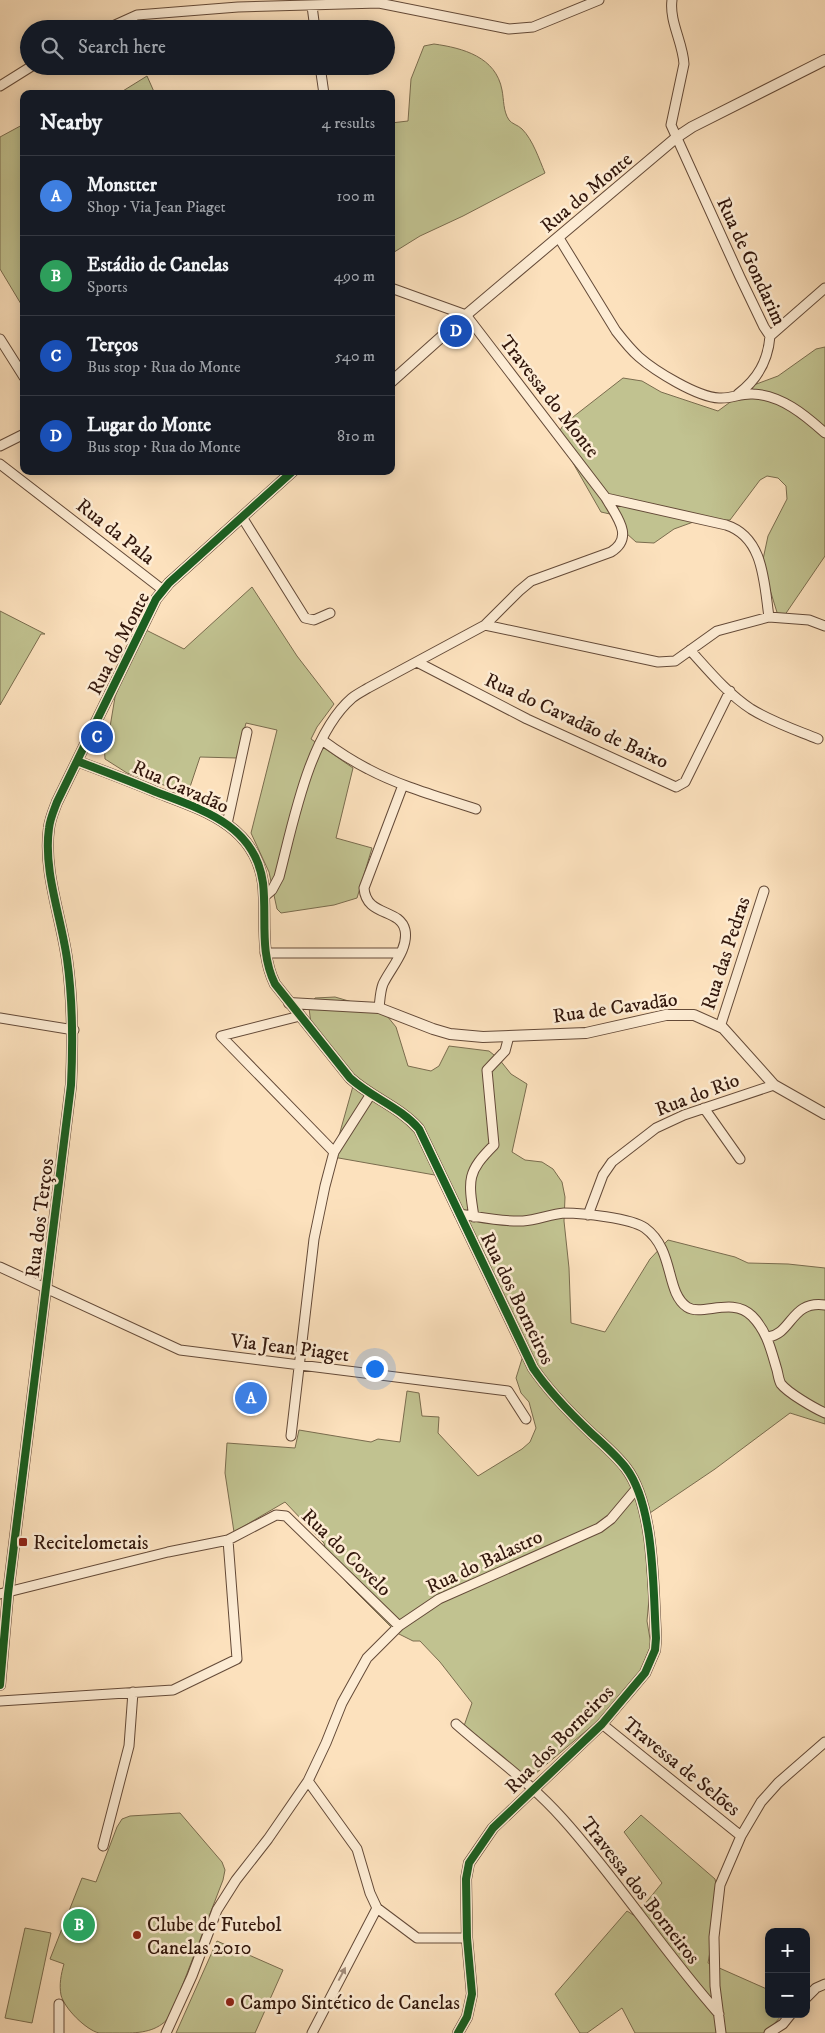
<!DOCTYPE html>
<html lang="en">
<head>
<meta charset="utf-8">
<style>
	:root { --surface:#171b24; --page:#20242c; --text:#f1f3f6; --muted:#9ea1a6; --line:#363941; --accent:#b45309 }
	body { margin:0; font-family:"IM FELL DW Pica",serif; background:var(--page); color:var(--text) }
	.controls { position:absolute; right:15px; bottom:15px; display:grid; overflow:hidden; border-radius:10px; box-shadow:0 2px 12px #0003 }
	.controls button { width:45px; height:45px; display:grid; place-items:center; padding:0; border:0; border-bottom:1px solid var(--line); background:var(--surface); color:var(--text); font:25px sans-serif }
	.you { position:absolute; left:374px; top:1368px; width:18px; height:18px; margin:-12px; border:4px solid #fff; border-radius:50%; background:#1a73e8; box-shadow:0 0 0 8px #1a73e833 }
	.badge { display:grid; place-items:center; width:32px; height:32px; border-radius:50%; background:var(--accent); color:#fff; font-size:16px; font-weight:700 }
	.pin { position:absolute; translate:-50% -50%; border:2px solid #fff; box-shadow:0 1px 5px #0006 }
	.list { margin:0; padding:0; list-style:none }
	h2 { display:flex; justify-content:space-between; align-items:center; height:65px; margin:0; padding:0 20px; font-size:21px }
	h2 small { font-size:16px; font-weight:400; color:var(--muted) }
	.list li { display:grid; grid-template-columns:32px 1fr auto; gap:15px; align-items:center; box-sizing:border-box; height:80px; padding:0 20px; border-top:1px solid var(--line) }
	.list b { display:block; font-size:19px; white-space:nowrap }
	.list p { margin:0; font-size:16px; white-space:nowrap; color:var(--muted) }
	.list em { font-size:16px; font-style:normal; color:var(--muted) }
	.icon { flex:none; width:28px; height:28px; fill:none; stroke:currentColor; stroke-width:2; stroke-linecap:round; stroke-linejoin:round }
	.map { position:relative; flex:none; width:825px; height:2033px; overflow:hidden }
	.search { position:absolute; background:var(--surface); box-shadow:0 2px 12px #0003; left:20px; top:20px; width:375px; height:55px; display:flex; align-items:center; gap:12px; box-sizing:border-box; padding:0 18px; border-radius:28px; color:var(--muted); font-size:19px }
	.panel { position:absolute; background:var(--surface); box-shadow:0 2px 12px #0003; left:20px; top:90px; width:375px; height:385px; border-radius:10px }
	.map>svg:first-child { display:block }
	.green { fill:#c1c290; stroke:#7a6c4e }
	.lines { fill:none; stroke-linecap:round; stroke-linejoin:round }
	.minor-casing { stroke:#644a38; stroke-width:11 }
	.tertiary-casing { stroke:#644a38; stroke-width:12 }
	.minor { stroke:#fdecd4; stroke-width:9 }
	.tertiary { stroke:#fdecd4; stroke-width:10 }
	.cycleway-casing { stroke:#fdecd4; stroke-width:11 }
	.cycleway { stroke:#1b5e20; stroke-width:8 }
	.oneway { fill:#a28c7a }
	.poi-dot { fill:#8f2418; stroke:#fdecd4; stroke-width:2 }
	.labels { text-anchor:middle; stroke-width:5; stroke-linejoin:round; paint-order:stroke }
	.street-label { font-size:20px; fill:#32170c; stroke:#fdecd4 }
	.poi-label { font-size:20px; fill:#32170c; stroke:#fdecd4; text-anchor:start }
</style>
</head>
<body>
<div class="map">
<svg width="825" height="2033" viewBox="0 0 825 2033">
	<rect width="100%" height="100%" fill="#fce1bd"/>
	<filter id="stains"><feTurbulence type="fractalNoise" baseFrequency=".004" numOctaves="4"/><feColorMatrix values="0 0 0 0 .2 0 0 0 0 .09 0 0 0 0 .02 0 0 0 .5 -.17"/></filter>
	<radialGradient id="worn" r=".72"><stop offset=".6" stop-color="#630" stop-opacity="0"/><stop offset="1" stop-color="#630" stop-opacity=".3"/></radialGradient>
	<path class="green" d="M 434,44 C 463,48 496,57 502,90 C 504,100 503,111 509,120 C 512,124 518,125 522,129 C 533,140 539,159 545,173 L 463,216 L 420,236 L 391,254 L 391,123 L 408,121 L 411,79 L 424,46 Z
		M 147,76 L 155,94 L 118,94 Z
		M 24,124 L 24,309 L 0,269 L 0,137 Z
		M 825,347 L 825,556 L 780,622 L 762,564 L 768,536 L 787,499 L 786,486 L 778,478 L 767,476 L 760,480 L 730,520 L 696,521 L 674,529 L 654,543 L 636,542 L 626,533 L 619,516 L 601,512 L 557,435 L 564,424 L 623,378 L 642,381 L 661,392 L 718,411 L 733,400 L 743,389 L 778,376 L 816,349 Z
		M 252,587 L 297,656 L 334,704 L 317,727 L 311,739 L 353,768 L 336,838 L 372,848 L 357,898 L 334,905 L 281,913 L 277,909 L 269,872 L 251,833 L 277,730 L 246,723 L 237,758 L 200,757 L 188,793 L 127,773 L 105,759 L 104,742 L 110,727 L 115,697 L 127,664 L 146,630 L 184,649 Z
		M 0,611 L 45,634 L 41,634 L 0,705 Z
		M 335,997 L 383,1011 L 396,1027 L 408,1066 L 431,1071 L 439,1066 L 449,1046 L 489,1051 L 499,1059 L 511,1074 L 527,1084 L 512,1152 L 525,1160 L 542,1162 L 553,1169 L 562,1182 L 565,1197 L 564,1221 L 569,1268 L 571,1323 L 605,1332 L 650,1259 L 668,1240 L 735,1257 L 748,1263 L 788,1264 L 825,1268 L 825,1424 L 790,1413 L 715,1469 L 644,1517 L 649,1599 L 647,1621 L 651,1645 L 640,1672 L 613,1708 L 528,1780 L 464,1726 L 472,1703 L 440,1662 L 420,1641 L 413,1641 L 397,1633 L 348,1584 L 327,1558 L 324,1543 L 285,1502 L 234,1532 L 225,1473 L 227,1443 L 295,1448 L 299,1430 L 371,1442 L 378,1439 L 400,1442 L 407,1391 L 419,1393 L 422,1416 L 439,1417 L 438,1433 L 478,1476 L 522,1449 L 530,1442 L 536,1428 L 529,1402 L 521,1393 L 516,1378 L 526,1346 L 446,1177 L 333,1157 L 353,1086 L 311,1024 L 309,1008 L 315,998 Z
		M 180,1813 L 222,1862 L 225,1870 L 223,1880 L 171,2015 C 160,2030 144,2033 126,2033 C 118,2033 107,2033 99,2033 C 86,2030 64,2008 61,1995 C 59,1985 61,1974 64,1964 L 50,1959 L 82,1878 L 96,1882 L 117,1827 L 122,1819 L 130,1816 Z
		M 641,1815 L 715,1879 L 719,1899 L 708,1963 L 769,1990 L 769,2014 L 783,2014 L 766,2033 L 635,2033 L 622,2008 L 587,2033 L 580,2033 L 555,1994 L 627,1911 L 635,1916 L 662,1883 L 624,1832 Z
		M 25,1928 L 51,1933 L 32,2023 L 5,2018 Z
		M 217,1941 L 283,1970 L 255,2033 L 176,2033 Z"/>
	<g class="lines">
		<defs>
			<path id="minor" d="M 672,0 C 669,21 683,43 684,64 L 671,125 L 740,277 L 764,327 L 770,336 C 768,361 758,379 738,394
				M 312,6 L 315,29
				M 106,29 L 137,15 L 238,7 L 379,3 L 509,29 L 533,27 L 599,0
				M 320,66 L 324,94
				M 0,86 L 32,66
				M 559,238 L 616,331 C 623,340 630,349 639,357 C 655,371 697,397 719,398 C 731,399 741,393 753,394 C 781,395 805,415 825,433
				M 770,336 L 825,288
				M 0,339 L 24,377
				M 0,446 L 24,434
				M 0,464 L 163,590
				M 606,498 L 726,525 C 764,537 764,583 769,617
				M 242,517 L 305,618 L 314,620 L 330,613
				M 485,625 L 658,662 L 675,661 L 717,631 L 769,617 L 809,620 L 825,626
				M 690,650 C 709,671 728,694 751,709 C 772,722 796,730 818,739
				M 417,662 L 527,719 L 676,787 L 685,782 L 730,691
				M 322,740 C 337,751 352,761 368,769 C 402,787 440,797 476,809
				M 227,824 L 247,732
				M 265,896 L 272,890 L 279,877 C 293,824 309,735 352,698 C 357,694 363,691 368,688 L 485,625 L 519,591 L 531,581 L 611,552 C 635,537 616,516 606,498 L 466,315 L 391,288
				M 265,953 L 400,953
				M 379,1008 C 380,1000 380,992 383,984 C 390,969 409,949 405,930 C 400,908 366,917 364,888 L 403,785
				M 300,1016 L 221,1036 L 334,1152
				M 0,1018 L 74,1030
				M 720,1027 L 764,891
				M 704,1108 L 740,1159
				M 459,1214 C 480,1217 502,1222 523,1221 C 537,1220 551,1214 564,1213 C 582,1213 631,1218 645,1228 C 675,1250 665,1292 687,1307 C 702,1317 732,1296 752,1316 C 767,1331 771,1350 777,1370 C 778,1374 779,1381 781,1384 C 788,1393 814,1408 825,1413
				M 588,1215 L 603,1175 L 612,1162 L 656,1128 L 684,1115 L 774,1085
				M 474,1217 C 468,1179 467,1172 494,1145 L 487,1070 L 505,1051 L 509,1036
				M 0,1267 L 180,1350 L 508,1391 L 526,1419
				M 768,1337 C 792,1334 791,1300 825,1305
				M 291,1436 L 314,1239 L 325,1186 L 334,1152 L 371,1094
				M 0,1594 L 168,1552 L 228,1540 L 276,1515 L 286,1516 L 399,1626
				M 0,1701 L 173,1690 L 237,1659 L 228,1540
				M 456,1724 C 491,1755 531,1783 562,1818 C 618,1880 663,1951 719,2014
				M 602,1724 L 741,1836
				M 308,1781 L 357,1849 L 370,1893 L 377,1908 L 417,1938 L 467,1938
				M 103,1846 L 129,1746 L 133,1692
				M 806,1998 L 816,1988 L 825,1984
				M 59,2033 L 59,2004
				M 166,2033 L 192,1976 L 217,1910 L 236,1880 L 268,1839 L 308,1781 L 326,1743 L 342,1703 L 367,1658 L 399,1626 L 439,1599 L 599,1528 L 611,1519 L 637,1488
				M 312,2033 L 377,1908
				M 721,2033 L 715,1986 L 714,1937 L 720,1885 L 741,1836 L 761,1802 L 778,1783 L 825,1742
				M 769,2033 L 783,2024 L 791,2014"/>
			<path id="tertiary" d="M 391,382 L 466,315 L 677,137 L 692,127 L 825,60
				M 77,761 C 103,771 130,781 156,792 C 203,810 255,825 263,883 C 267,917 259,952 275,984 L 350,1078 C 372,1098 400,1107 419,1129 L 533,1368 C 550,1393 570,1413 591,1433 C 603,1444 616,1455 626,1468 C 655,1506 653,1591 656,1638 L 655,1650 L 645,1673 L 602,1724 L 493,1828 L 469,1863 L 466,1879 L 467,1938 L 472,1994 L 467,2017 L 458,2033
				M 289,1003 L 379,1008 L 433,1029 L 450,1034 L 483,1037 L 586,1033 L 666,1015 L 694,1015 L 723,1028 L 774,1085 L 825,1114
				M 0,1685 L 8,1594 L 71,1085 C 73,1043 73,1001 67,959 C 61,916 43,871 49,828 C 50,819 54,810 57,802 L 156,599 L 169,583 L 293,471"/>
		</defs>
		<use href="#minor" class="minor-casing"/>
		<use href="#tertiary" class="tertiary-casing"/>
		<use href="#minor" class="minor"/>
		<use href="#tertiary" class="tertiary"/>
		<defs>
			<path id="cycleway" d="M 77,761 C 103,771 130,781 156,792 C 203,810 255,825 263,883 C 267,917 259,952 275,984 L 350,1078 C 372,1098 400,1107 419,1129 L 533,1368 C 550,1393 570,1413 591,1433 C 603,1444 616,1455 626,1468 C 655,1506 653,1591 656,1638 L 655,1650 L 645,1673 L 602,1724 L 493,1828 L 469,1863 L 466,1879 L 467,1938 L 472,1994 L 467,2017 L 458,2033
				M 0,1685 L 8,1594 L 71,1085 C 73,1043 73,1001 67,959 C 61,916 43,871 49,828 C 50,819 54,810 57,802 L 156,599 L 169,583 L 293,471"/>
		</defs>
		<use href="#cycleway" class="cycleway-casing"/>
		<use href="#cycleway" class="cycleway"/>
	</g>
	<defs><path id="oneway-solid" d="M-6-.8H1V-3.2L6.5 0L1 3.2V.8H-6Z" transform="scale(1.25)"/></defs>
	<use class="oneway" href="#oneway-solid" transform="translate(342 1974) rotate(-62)"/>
	<g class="poi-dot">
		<rect x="18" y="1537" width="10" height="10" rx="2.5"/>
		<circle cx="137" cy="1935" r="5"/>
		<circle cx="230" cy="2002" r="5"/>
	</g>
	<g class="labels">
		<g class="street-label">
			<text transform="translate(586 192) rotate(-40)" y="7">Rua do Monte</text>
			<text transform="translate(752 261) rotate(65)" y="7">Rua de Gondarim</text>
			<text transform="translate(550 396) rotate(52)" y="7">Travessa do Monte</text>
			<text transform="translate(116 531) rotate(38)" y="7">Rua da Pala</text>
			<text transform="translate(118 643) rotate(-63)" y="7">Rua do Monte</text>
			<text transform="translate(577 720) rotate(25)" y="7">Rua do Cavadão de Baixo</text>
			<text transform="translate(181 786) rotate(24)" y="7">Rua Cavadão</text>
			<text transform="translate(725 953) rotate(-72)" y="7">Rua das Pedras</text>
			<text transform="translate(615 1007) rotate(-8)" y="7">Rua de Cavadão</text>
			<text transform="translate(697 1094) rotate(-21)" y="7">Rua do Rio</text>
			<text transform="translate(39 1218) rotate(-83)" y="7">Rua dos Terços</text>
			<text transform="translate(518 1298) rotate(64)" y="7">Rua dos Borneiros</text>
			<text transform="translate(290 1347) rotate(7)" y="7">Via Jean Piaget</text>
			<text transform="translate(347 1552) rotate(44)" y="7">Rua do Covelo</text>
			<text transform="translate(484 1561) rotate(-25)" y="7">Rua do Balastro</text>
			<text transform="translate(559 1739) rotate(-45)" y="7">Rua dos Borneiros</text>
			<text transform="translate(682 1766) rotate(39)" y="7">Travessa de Selões</text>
			<text transform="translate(641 1890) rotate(52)" y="7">Travessa dos Borneiros</text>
		</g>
		<g class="poi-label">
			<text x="33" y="1549">Recitelometais</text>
			<text x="147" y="1931">Clube de Futebol<tspan x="147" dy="23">Canelas 2010</tspan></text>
			<text x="240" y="2009">Campo Sintético de Canelas</text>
		</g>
	</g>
	<rect width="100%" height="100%" filter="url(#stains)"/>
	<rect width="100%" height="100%" fill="url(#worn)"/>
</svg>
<div class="controls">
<button>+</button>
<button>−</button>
</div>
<div class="you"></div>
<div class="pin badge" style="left:251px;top:1398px;background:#3f7fe0">A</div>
<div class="pin badge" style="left:79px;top:1925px;background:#2e9e5b">B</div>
<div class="pin badge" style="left:97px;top:737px;background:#1a4fb4">C</div>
<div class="pin badge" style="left:456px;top:331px;background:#1a4fb4">D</div>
<div class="search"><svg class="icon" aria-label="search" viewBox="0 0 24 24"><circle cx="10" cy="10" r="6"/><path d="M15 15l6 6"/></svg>Search here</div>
<section class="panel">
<h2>Nearby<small>4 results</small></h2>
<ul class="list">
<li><span class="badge" style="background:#3f7fe0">A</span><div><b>Monstter</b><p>Shop · Via Jean Piaget</p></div><em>100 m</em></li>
<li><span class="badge" style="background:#2e9e5b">B</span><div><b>Estádio de Canelas</b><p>Sports</p></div><em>490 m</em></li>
<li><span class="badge" style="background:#1a4fb4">C</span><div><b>Terços</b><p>Bus stop · Rua do Monte</p></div><em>540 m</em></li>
<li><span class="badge" style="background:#1a4fb4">D</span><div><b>Lugar do Monte</b><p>Bus stop · Rua do Monte</p></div><em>810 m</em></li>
</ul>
</section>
</div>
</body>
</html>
